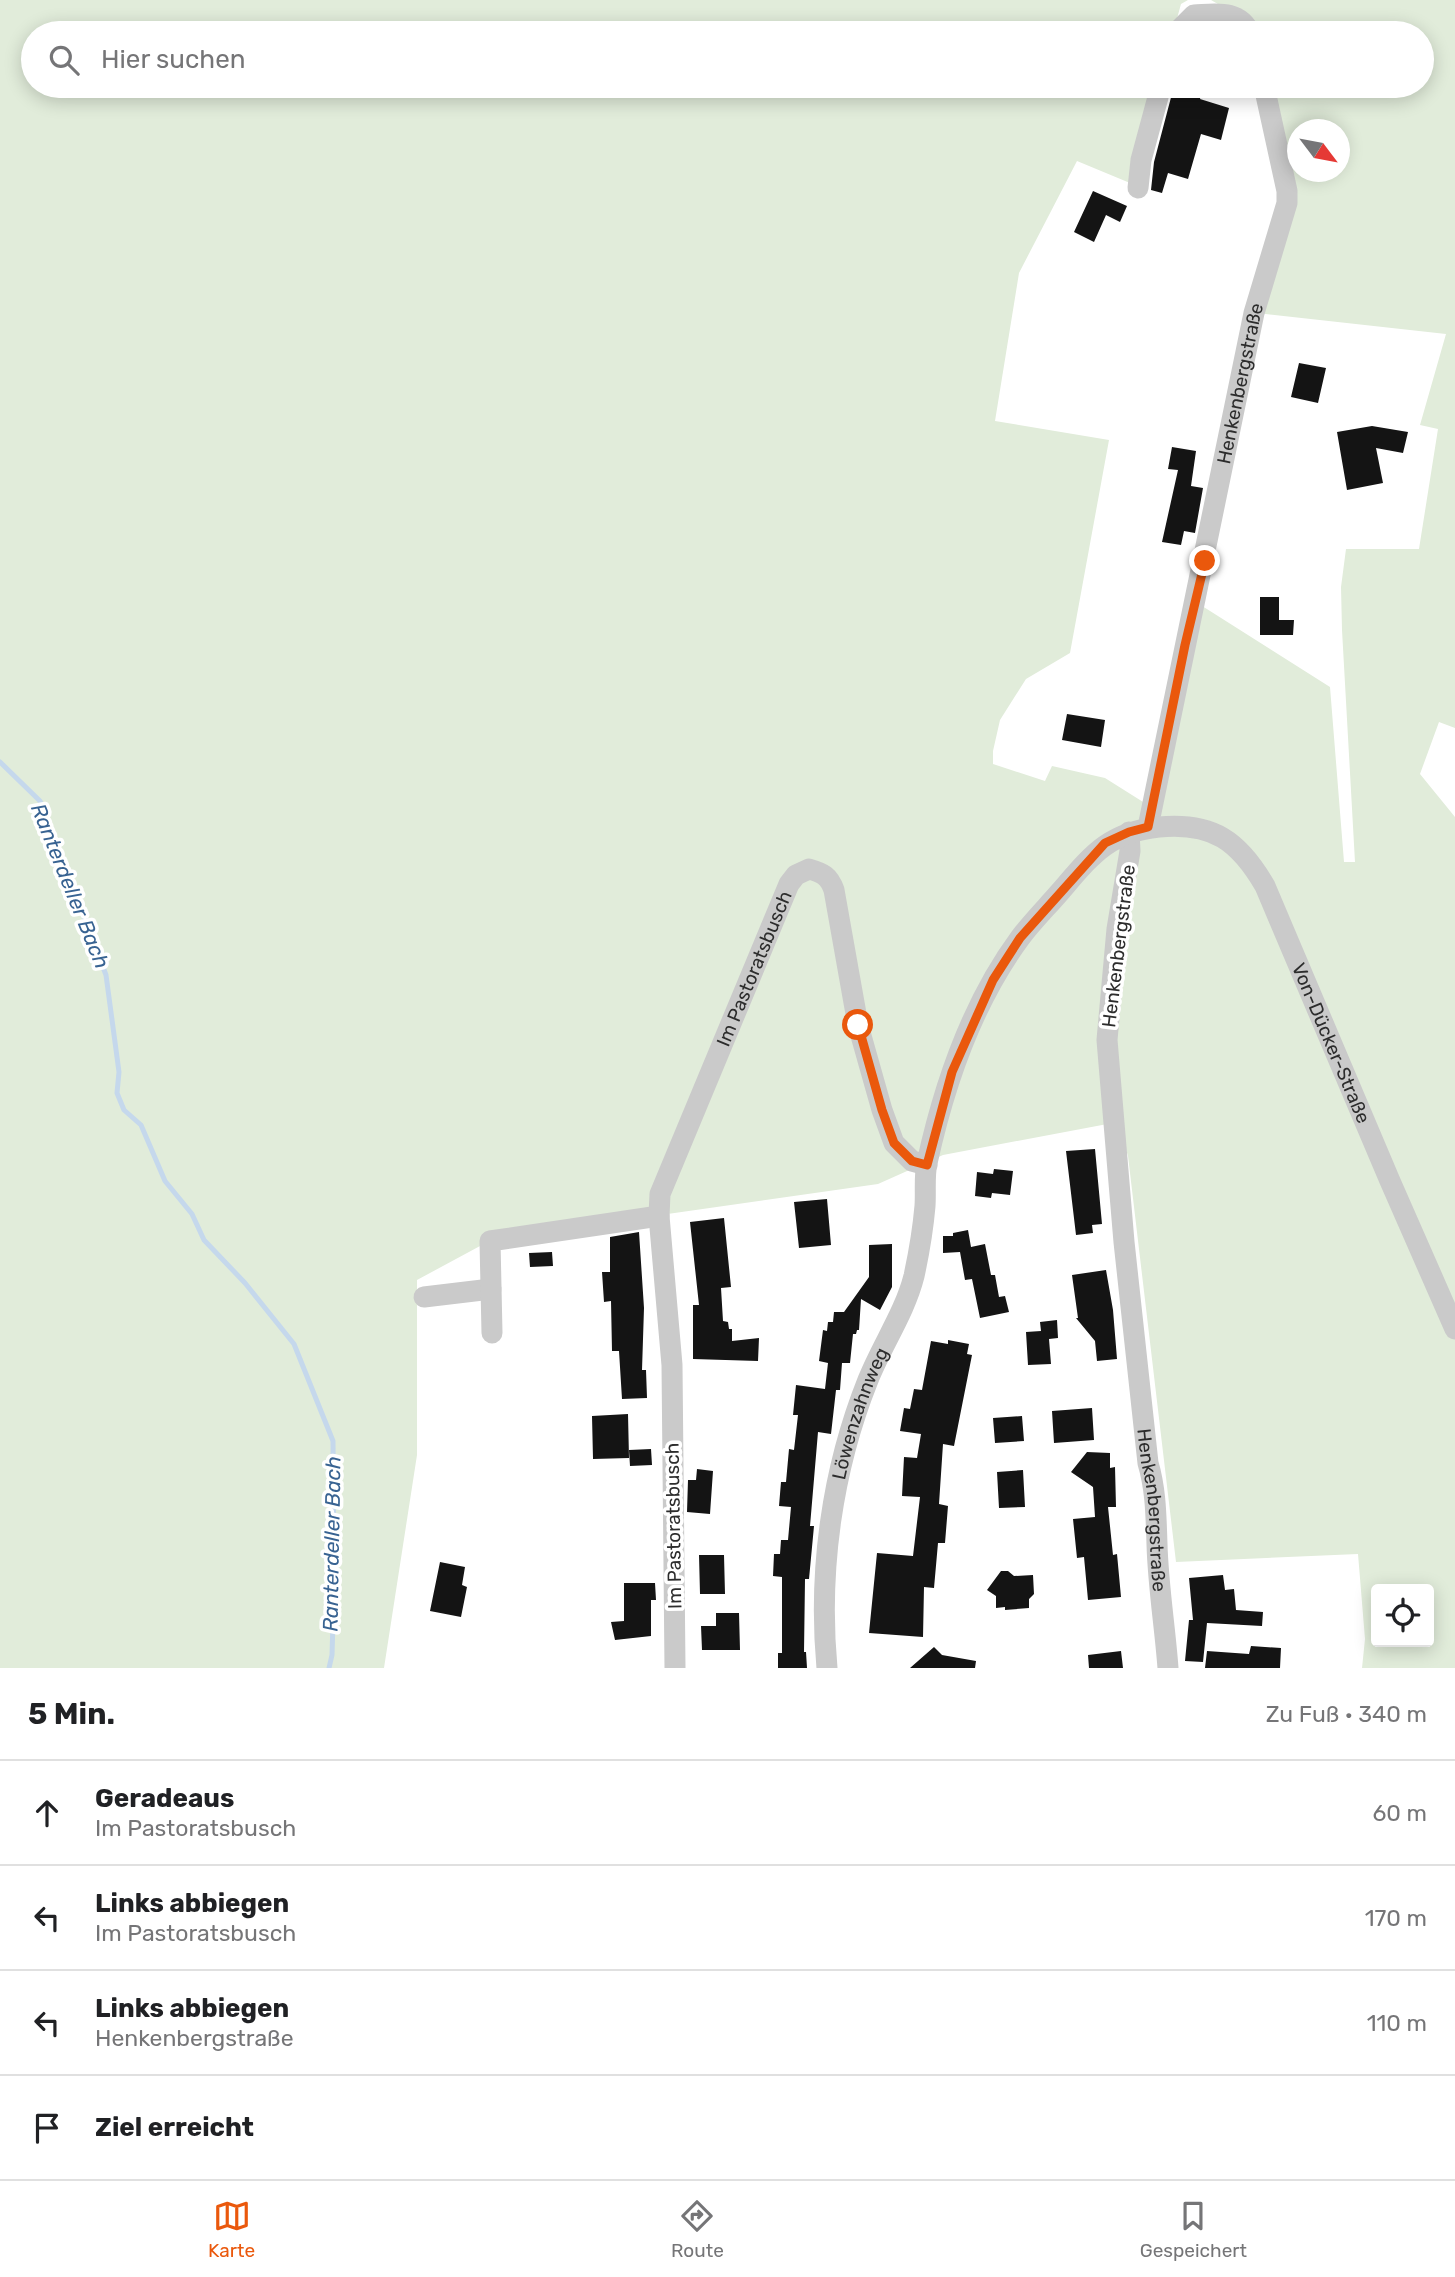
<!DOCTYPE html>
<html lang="de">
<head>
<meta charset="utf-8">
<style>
	:root { --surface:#fff; --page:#f2f2f2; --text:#202124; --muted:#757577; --line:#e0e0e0; --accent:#ea580c }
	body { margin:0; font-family:Rubik,sans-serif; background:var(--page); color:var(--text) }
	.controls { position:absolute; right:21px; bottom:21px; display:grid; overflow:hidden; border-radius:7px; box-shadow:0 4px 18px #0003 }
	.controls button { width:63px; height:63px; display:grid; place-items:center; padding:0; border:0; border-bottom:2px solid var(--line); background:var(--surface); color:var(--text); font:35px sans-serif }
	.compass { position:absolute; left:1287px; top:119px; width:63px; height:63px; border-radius:50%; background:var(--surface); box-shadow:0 4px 18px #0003; rotate:122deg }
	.stop { position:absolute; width:21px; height:21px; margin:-16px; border:5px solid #ea580c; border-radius:50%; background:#fff }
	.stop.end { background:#ea580c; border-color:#fff; box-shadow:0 2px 7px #0008 }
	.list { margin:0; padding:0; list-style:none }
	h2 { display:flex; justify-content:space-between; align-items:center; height:91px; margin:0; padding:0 28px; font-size:30px }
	h2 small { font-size:23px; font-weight:400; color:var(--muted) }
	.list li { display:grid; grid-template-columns:46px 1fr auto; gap:21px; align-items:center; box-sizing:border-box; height:105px; padding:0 28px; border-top:2px solid var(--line) }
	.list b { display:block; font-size:26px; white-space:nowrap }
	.list p { margin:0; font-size:23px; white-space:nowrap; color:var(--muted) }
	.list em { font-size:23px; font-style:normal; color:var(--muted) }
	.icon { flex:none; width:38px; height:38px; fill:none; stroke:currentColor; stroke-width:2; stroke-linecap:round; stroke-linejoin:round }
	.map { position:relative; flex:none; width:1455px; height:1668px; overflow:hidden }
	.search { position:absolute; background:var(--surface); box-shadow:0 4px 18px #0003; left:21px; right:21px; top:21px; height:77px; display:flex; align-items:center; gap:18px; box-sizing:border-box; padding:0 24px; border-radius:38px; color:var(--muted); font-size:26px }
	.sheet { height:511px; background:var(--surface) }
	nav { display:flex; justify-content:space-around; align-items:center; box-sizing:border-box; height:98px; border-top:2px solid var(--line); background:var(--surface); font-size:19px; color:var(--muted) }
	nav a { display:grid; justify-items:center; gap:4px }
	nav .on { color:var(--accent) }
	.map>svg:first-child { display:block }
	.green { fill:#e1ecda; fill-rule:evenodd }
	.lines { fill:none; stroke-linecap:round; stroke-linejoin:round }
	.stream { stroke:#c5d8ec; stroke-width:5 }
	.building { fill:#141414 }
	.minor { stroke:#cacaca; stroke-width:21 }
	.route { stroke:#ea580c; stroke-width:9 }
	.labels { text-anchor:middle; stroke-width:7; stroke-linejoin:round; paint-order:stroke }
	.street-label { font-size:19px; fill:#2d2d2d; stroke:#fff }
	.water-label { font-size:21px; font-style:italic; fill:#386392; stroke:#fff }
</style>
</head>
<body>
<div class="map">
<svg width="1455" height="1668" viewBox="0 0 1455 1668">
	<rect width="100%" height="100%" fill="#fff"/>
	<path class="green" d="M 0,0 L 1188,0 L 1181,4 L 1173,33 L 33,33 L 33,86 L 1158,86 L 1130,183 L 1077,161 L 1019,273 L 995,421 L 1109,440 L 1070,653 L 1026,679 L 1000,720 L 993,751 L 993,764 L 1045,781 L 1052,766 L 1105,778 L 1159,812 L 1199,604 L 1330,687 L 1344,862 L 1355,862 L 1342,630 L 1341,587 L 1346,549 L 1419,549 L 1438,429 L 1420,425 L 1446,334 L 1257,313 L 1285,223 L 1266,86 L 1422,86 L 1422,33 L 1256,33 L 1254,25 L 1211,0 L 1455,0 L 1455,728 L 1439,722 L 1420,774 L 1455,817 L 1455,1668 L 1362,1668 L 1365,1639 L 1358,1554 L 1176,1562 L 1128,1156 L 1118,1122 L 943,1155 L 878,1184 L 493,1239 L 417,1280 L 417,1455 L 384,1668 L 0,1668 ZM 1298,130 L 1340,130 L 1340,172 L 1298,172 ZM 1376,1589 L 1429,1589 L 1429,1642 L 1376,1642 Z"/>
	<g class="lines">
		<path class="stream" d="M 0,762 L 40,801 L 106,975 L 119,1072 L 117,1093 L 124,1110 L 141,1125 L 165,1181 L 192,1214 L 204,1240 L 245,1283 L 294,1344 L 333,1441 L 334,1587 L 332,1655 L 329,1668"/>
	</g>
	<path class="building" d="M 1174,86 L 1202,92 L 1200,99 L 1229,108 L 1221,140 L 1201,134 L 1188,179 L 1168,173 L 1162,193 L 1151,190 L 1154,162 Z
		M 1093,191 L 1127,206 L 1120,222 L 1106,215 L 1094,242 L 1074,232 Z
		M 1299,363 L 1326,368 L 1318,403 L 1291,397 Z
		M 1372,426 L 1408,432 L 1403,453 L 1376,448 L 1383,483 L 1347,490 L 1337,432 Z
		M 1172,447 L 1196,451 L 1191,486 L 1203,488 L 1195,533 L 1184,531 L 1181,545 L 1162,542 L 1178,470 L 1168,469 Z
		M 1260,597 L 1279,597 L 1279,620 L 1294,620 L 1293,635 L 1260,635 Z
		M 1067,714 L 1105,720 L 1101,747 L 1062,740 Z
		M 1095,1149 L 1102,1224 L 1092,1225 L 1093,1233 L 1076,1235 L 1066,1151 Z
		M 994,1169 L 1013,1171 L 1010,1195 L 992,1193 L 991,1198 L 975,1196 L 977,1172 L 993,1174 Z
		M 827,1199 L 831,1245 L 799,1248 L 794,1202 Z
		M 724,1218 L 731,1287 L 721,1288 L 723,1321 L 728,1322 L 729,1329 L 732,1329 L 732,1341 L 759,1338 L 758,1361 L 693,1359 L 693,1305 L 699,1305 L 690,1222 Z
		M 968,1230 L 971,1247 L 985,1244 L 991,1275 L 995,1275 L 999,1297 L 1005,1296 L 1009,1312 L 980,1318 L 972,1279 L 965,1280 L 960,1252 L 943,1253 L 943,1236 L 953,1236 L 953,1233 Z
		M 639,1232 L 644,1308 L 642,1370 L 646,1370 L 647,1398 L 622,1399 L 619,1351 L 612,1351 L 611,1301 L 604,1302 L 602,1272 L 610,1272 L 610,1237 Z
		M 892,1244 L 892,1287 L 880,1310 L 861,1299 L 859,1330 L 857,1330 L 856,1334 L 853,1334 L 850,1363 L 842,1363 L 840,1390 L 836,1390 L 831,1434 L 818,1432 L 810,1526 L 814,1526 L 809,1579 L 805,1579 L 804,1652 L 806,1652 L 807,1668 L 778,1668 L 778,1653 L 782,1653 L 782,1577 L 773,1576 L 774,1554 L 780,1554 L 781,1540 L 788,1540 L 791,1507 L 779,1506 L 781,1482 L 786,1482 L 789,1449 L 794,1450 L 798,1415 L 793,1415 L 796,1385 L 825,1389 L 828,1363 L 819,1361 L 823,1330 L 827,1331 L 828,1322 L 833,1322 L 834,1312 L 844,1312 L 869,1277 L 869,1245 Z
		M 552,1252 L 553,1266 L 530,1267 L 529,1253 Z
		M 1106,1270 L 1113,1310 L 1117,1359 L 1097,1361 L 1095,1341 L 1076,1318 L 1078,1318 L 1072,1275 Z
		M 1057,1320 L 1058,1338 L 1049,1339 L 1051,1364 L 1028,1365 L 1026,1332 L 1041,1331 L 1040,1322 Z
		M 948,1340 L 969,1344 L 967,1354 L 972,1355 L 954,1446 L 943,1444 L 939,1504 L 948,1506 L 945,1543 L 938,1543 L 934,1588 L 924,1587 L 923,1637 L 869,1633 L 877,1553 L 913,1556 L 920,1497 L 902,1496 L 904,1457 L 917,1458 L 921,1434 L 900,1431 L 904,1408 L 910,1409 L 914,1389 L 922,1390 L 931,1341 L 948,1344 Z
		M 1092,1408 L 1094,1440 L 1054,1443 L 1052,1411 Z
		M 628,1414 L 629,1458 L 593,1459 L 592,1416 Z
		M 1022,1416 L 1024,1441 L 995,1443 L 993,1418 Z
		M 651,1449 L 652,1465 L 630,1466 L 629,1450 Z
		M 1087,1452 L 1110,1453 L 1110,1468 L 1115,1467 L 1116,1507 L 1108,1507 L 1113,1555 L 1117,1554 L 1121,1597 L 1088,1600 L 1084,1557 L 1077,1558 L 1073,1519 L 1095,1517 L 1093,1487 L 1071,1472 Z
		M 697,1469 L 713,1471 L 710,1514 L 687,1512 L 688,1480 L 696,1480 Z
		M 1023,1470 L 1025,1507 L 999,1508 L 997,1472 Z
		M 699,1555 L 724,1555 L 725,1594 L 700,1594 Z
		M 440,1562 L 465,1567 L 462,1585 L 467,1587 L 461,1617 L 430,1611 Z
		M 1001,1571 L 1008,1571 L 1014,1576 L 1033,1575 L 1034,1594 L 1029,1599 L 1029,1608 L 1005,1610 L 1005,1607 L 996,1608 L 996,1596 L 987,1590 Z
		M 1223,1575 L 1225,1590 L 1234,1589 L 1236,1610 L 1263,1612 L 1262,1626 L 1207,1623 L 1203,1662 L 1185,1661 L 1189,1620 L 1193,1620 L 1189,1578 Z
		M 624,1583 L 655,1583 L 656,1600 L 651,1600 L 651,1636 L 615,1640 L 611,1622 L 624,1621 Z
		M 716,1613 L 739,1613 L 740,1650 L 702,1650 L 701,1626 L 716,1626 Z
		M 1251,1646 L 1281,1648 L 1280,1668 L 1205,1668 L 1207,1651 L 1249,1654 Z
		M 934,1647 L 942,1655 L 976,1661 L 975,1668 L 910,1668 Z
		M 1121,1651 L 1123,1668 L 1089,1668 L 1088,1655 Z"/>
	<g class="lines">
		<g class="minor">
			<path d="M 1176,33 L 1194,15 C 1216,14 1239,9 1250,33"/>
			<path d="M 1138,188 L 1141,160 L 1161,86"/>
			<path id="s1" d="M 1148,827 L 1254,313 L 1287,203 L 1287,191 L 1264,86"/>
			<path id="s2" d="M 1129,832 L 1130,851 L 1117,929 L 1107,1040 L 1124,1242 L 1148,1463 C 1156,1490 1156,1517 1157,1544 C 1158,1585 1165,1627 1168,1668"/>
			<path d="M 424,1297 L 491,1289"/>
			<path d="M 492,1333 L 490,1241 L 659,1216"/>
			<path id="s3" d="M 675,1668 L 672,1365 L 659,1216 L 660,1194 L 789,884 L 796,875 L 809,869 C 823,873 829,876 834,890 L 858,1025 L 882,1110 L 894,1143 L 912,1161 L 927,1165"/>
			<path id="s4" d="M 827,1668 C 818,1571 832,1470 868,1380 C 882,1345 905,1312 914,1276 C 919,1253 923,1229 925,1206 C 926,1192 924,1176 927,1163 C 944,1085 972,1003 1020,938 C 1032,922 1046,908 1059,893 C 1091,856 1108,832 1159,827 C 1213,822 1239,841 1265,886 L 1390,1181 L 1455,1329"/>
		</g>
	</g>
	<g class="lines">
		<path class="route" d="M 858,1025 L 882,1110 L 894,1143 L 912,1161 L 927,1165 L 952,1072 L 993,980 L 1020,938 L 1105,843 L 1129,832 L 1148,827 L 1185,645 L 1205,561"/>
	</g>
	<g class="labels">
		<g class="street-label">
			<text dy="7" stroke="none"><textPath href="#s1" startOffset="453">Henkenbergstraße</textPath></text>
			<text transform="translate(1118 946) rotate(-83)" y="7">Henkenbergstraße</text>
			<text dy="7" stroke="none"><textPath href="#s3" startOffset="719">Im Pastoratsbusch</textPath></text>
			<text dy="7" stroke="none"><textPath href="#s4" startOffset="1251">Von-Dücker-Straße</textPath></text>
			<text dy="7" stroke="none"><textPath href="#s4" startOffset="259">Löwenzahnweg</textPath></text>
			<text dy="7" stroke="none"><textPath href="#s2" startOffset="682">Henkenbergstraße</textPath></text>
			<text transform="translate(673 1526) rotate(-91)" y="7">Im Pastoratsbusch</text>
		</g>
		<g class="water-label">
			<text transform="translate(70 886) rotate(68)" y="7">Ranterdeller Bach</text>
			<text transform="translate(332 1544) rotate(-89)" y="7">Ranterdeller Bach</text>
		</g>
	</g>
</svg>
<div class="controls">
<button><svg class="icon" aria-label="locate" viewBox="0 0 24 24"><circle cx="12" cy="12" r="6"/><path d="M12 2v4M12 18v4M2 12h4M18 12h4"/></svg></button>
</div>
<svg class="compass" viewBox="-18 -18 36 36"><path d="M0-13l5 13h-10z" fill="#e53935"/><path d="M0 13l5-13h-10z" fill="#757577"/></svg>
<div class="stop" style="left:858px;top:1025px"></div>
<div class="stop end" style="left:1205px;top:561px"></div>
<div class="search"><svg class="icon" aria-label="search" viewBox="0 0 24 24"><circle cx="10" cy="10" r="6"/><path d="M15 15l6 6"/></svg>Hier suchen</div>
</div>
<section class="sheet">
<h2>5 Min.<small>Zu Fuß · 340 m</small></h2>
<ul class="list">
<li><svg class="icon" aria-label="ahead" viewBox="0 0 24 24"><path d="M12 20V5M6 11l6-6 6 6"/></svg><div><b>Geradeaus</b><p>Im Pastoratsbusch</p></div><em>60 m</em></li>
<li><svg class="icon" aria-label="left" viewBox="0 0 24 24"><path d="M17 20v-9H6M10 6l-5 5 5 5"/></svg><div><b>Links abbiegen</b><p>Im Pastoratsbusch</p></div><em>170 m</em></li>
<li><svg class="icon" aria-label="left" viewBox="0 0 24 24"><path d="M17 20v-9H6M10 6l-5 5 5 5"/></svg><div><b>Links abbiegen</b><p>Henkenbergstraße</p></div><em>110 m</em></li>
<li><svg class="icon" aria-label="arrive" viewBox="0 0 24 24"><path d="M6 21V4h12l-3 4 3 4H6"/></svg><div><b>Ziel erreicht</b></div></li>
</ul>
</section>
<nav>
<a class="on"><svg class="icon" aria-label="map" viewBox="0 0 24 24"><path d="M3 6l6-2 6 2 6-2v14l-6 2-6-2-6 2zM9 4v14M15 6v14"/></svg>Karte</a>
<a><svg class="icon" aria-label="directions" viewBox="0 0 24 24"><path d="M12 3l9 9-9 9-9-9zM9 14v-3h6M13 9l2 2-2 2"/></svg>Route</a>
<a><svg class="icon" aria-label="saved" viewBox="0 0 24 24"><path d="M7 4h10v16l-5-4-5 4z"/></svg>Gespeichert</a>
</nav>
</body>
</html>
